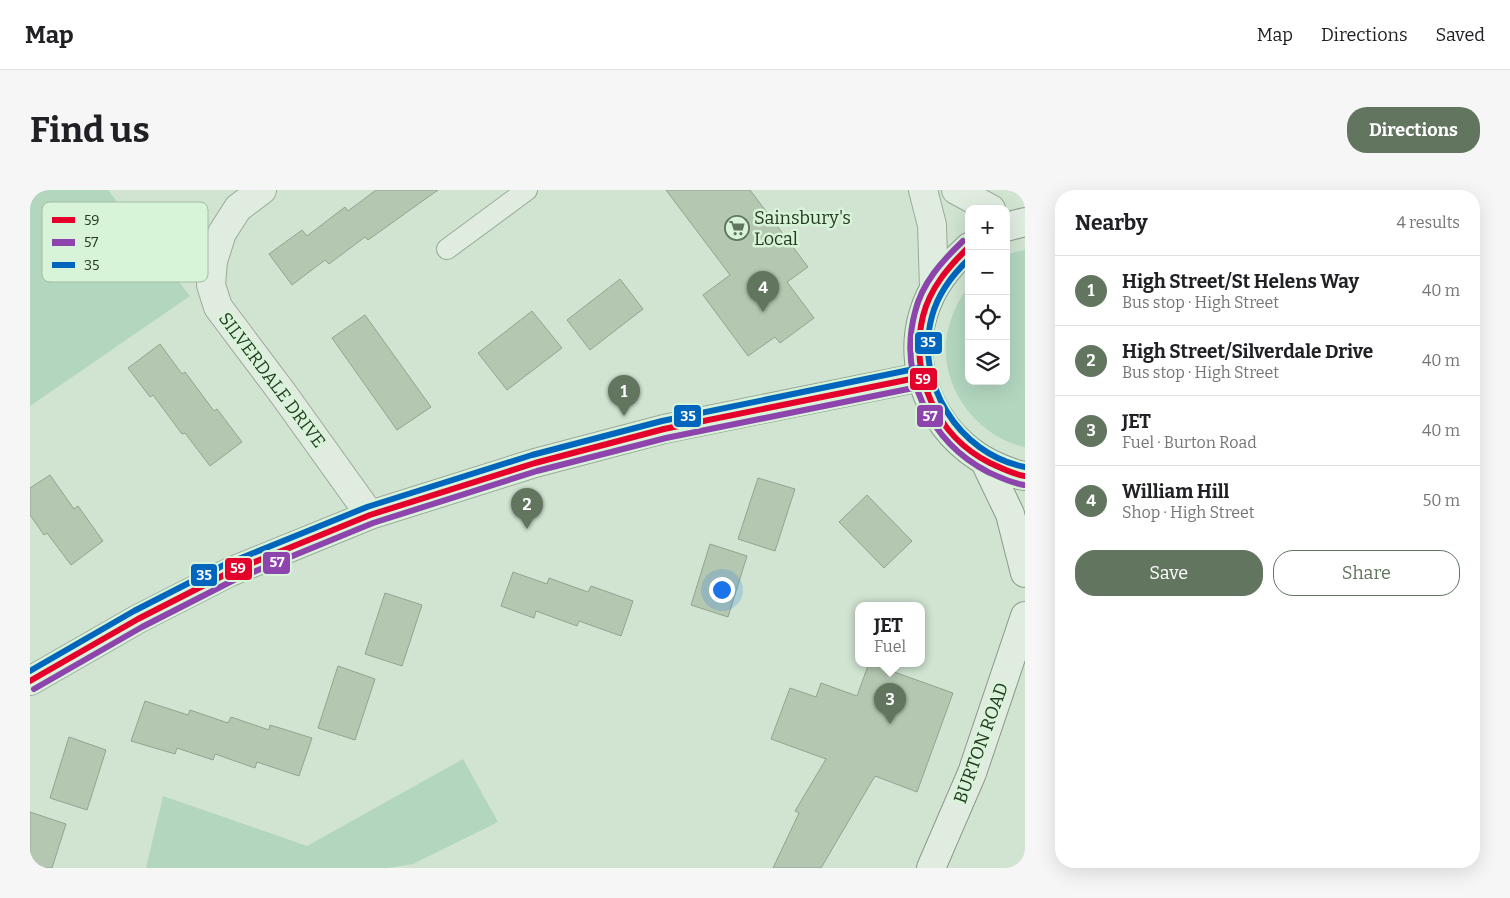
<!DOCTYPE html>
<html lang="en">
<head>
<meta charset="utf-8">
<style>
	:root { --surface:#fff; --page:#f6f6f6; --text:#202124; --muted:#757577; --line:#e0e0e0; --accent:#61755f }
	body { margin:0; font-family:Bitter,serif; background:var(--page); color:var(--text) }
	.controls { position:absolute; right:15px; top:15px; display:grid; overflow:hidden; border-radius:10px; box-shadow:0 5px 20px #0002 }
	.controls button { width:45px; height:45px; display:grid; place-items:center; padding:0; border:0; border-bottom:1px solid var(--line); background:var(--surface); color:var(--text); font:25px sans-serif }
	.you { position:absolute; left:691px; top:399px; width:18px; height:18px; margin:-12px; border:4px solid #fff; border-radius:50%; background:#1a73e8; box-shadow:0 0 0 8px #1a73e833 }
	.badge { display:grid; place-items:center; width:32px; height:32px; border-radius:50%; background:var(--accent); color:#fff; font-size:16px; font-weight:700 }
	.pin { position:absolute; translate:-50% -41px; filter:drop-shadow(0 1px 2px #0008) }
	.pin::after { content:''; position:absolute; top:26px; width:18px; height:15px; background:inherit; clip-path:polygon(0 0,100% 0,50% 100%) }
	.popup { position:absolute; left:825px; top:412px; width:70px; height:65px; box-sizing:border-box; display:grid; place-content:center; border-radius:10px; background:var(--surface); filter:drop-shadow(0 1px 4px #0005); font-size:16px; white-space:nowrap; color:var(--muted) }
	.popup b { font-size:19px; color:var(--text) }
	.popup::after { content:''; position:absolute; left:50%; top:100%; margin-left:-10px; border:10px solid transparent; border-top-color:var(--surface) }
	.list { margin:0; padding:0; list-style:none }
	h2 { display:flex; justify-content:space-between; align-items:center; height:65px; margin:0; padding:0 20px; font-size:21px }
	h2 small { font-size:16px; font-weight:400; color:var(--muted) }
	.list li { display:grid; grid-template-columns:32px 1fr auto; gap:15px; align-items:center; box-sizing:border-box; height:70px; padding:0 20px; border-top:1px solid var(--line) }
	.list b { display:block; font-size:19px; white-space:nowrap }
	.list p { margin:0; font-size:16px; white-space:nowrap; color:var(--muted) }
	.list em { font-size:16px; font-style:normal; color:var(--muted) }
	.actions { display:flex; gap:10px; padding:15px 20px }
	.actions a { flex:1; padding:11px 0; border:1px solid var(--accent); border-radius:20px; text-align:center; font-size:18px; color:var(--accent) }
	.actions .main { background:var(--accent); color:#fff }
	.icon { flex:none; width:28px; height:28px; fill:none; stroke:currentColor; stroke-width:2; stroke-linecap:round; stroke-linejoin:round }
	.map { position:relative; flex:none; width:995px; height:678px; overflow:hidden; border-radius:20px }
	header { display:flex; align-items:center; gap:30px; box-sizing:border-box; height:70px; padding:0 25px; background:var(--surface); border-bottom:1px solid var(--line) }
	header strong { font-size:24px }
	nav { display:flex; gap:28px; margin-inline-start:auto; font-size:18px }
	.intro { display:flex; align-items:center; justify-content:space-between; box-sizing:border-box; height:120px; padding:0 30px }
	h1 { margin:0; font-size:35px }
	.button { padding:12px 22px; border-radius:20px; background:var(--accent); color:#fff; font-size:18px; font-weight:700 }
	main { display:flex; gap:30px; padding:0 30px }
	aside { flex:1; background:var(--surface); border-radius:20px; box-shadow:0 5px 20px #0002 }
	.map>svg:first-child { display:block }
	.green { fill:#b3d6bf }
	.building { fill:#b4c8b1; stroke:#92a490 }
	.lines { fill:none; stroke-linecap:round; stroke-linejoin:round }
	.lane-casing { stroke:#9aaa99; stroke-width:22 }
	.street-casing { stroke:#9aaa99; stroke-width:30 }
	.secondary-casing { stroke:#8a9989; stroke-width:30 }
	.lane { stroke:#e1ece1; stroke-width:20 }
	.street { stroke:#e1ece1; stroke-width:28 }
	.secondary { stroke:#e1ece1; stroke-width:28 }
	.bus-1-casing { stroke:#d7f4d9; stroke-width:10 }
	.bus-2-casing { stroke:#d7f4d9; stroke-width:10 }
	.bus-3-casing { stroke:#d7f4d9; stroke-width:10 }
	.bus-1 { stroke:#e4002b; stroke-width:6 }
	.bus-2 { stroke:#8e44ad; stroke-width:6 }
	.bus-3 { stroke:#0065bd; stroke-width:6 }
	.labels { text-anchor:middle; stroke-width:5; stroke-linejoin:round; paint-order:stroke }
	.poi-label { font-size:18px; fill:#253921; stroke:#d7f4d9; text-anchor:start }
	.street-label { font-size:18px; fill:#253921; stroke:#d7f4d9 }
	.key { fill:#d7f4d9; stroke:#a2bca2; stroke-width:1 }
	.key-label { font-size:14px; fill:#253921 }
	.line-badge { stroke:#d7f4d9; stroke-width:2 }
	.badge-label { font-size:14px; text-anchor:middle; font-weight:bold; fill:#fff }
</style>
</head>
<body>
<header>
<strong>Map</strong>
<nav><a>Map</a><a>Directions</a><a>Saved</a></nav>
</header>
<div class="intro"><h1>Find us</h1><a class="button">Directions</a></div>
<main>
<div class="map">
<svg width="995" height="678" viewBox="0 0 995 678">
	<rect width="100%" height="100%" fill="#d0e4d1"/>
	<path class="green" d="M 0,0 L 78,0 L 160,106 L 0,216 Z
		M 995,60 L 995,257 C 946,247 908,195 917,144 C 921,126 928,110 939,95 L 939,191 L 976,191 L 976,66 L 982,63 Z
		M 433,569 L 468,632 L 383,674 L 358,678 L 116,678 L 133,606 L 277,656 Z"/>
	<path class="building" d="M 346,0 L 408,0 L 338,50 L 335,47 L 299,74 L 295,70 L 262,95 L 239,64 L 272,40 L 277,46 L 315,17 L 318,21 Z
		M 636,0 L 720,0 L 778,77 L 757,92 L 784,128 L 750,153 L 745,147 L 718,166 L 673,105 L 700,85 Z
		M 590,89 L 613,119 L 560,160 L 537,130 Z
		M 502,121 L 532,158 L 477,200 L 448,163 Z
		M 335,125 L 401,217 L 367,240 L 302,148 Z
		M 130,154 L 152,184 L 155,182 L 184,221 L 187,219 L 212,252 L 180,276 L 155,243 L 152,244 L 123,205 L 120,207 L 98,178 Z
		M 20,285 L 44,319 L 48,316 L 73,351 L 41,375 L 17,343 L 14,345 L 0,325 L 0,298 Z
		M 728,288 L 765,299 L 745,361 L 708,349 Z
		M 837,305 L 882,351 L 854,378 L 809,332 Z
		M 680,354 L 717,366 L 698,427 L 661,415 Z
		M 483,382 L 517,394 L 519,388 L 558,402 L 561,396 L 603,411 L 591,446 L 549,431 L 547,436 L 506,421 L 504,428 L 471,416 Z
		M 355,403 L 392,415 L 372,476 L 335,464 Z
		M 839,473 L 923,503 L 887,602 L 845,586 L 791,678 L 743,678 L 769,623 L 765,621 L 796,569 L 741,549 L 760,498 L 786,507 L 791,493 L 827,506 Z
		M 308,476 L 345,489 L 325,550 L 288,538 Z
		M 115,511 L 158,525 L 160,520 L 198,533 L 201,527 L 239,540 L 240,535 L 282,548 L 269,586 L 227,572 L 225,578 L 185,564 L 183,570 L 147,558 L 145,564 L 101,551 Z
		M 39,547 L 76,560 L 57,620 L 20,608 Z
		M 0,622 L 36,634 L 22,678 L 0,678 Z"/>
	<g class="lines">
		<defs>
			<path id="lane" d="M 153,51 L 183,71
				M 417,59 L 497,0"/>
			<path id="street" d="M 232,0 L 208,18 L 192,43 L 183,71 L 181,95 L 188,117 L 254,205 L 340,325
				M 893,0 L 902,35 L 904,98
				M 926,0 L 961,19
				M 0,491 L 108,429 L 200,382 L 340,325 L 505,273 L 634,239 L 891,187"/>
			<path id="secondary" d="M 976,37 L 995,32
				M 939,57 C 917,77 901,97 893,125 C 875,187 911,255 970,278 C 978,281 986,285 995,286
				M 955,272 L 980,324 L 995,383
				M 901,678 L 942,583 L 995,426"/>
		</defs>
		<use href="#lane" class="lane-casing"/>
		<use href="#street" class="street-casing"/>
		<use href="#secondary" class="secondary-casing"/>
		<use href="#lane" class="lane"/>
		<use href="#street" class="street"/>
		<use href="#secondary" class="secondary"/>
		<defs>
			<path id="bus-1" d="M 939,57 C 919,76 900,98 893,126 C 879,184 906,246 960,273 C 971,278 982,284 995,286
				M 0,491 L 108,429 L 200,382 L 340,325 L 505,273 L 634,239 L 891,187"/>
			<path id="bus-2" d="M 933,51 C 912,71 892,93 885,122 C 868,186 900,252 958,282 C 969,287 981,293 994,295
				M 4,499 L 112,437 L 204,390 L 343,333 L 507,281 L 636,248 L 893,196"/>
			<path id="bus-3" d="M 939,69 C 922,85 908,104 902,126 C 884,192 928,264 995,277
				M 0,481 L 104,421 L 196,374 L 337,317 L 502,265 L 632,231 L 889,178"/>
		</defs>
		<use href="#bus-1" class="bus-1-casing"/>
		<use href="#bus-2" class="bus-2-casing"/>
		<use href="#bus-3" class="bus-3-casing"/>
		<use href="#bus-1" class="bus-1"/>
		<use href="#bus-2" class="bus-2"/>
		<use href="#bus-3" class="bus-3"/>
	</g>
	<defs>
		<symbol id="supermarket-ring" viewBox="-11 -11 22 22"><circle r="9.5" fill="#d7f4d9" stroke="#61755f" stroke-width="1.5"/><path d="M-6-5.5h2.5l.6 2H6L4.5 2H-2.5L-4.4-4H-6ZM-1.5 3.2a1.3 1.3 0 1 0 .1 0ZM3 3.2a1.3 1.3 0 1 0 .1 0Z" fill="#61755f"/></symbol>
	</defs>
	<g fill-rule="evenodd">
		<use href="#supermarket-ring" x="693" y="24" width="28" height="28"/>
	</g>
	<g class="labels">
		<g class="poi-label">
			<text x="724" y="34">Sainsbury's<tspan x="724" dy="21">Local</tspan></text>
		</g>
		<g class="street-label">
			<text transform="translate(242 190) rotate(53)" y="6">SILVERDALE DRIVE</text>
			<text transform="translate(951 553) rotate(-70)" y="6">BURTON ROAD</text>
		</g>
	</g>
	<rect x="12" y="12" width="166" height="80" rx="8" class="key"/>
	<rect x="22" y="27" width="23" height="6" fill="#e4002b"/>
	<rect x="22" y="49" width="23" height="7" fill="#8e44ad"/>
	<rect x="22" y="72" width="23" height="6" fill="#0065bd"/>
	<g class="key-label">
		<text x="54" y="35">59</text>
		<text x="54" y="57">57</text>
		<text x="54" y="80">35</text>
	</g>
	<g class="line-badge">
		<rect x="884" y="141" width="29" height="24" rx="5" fill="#0065bd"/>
		<rect x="879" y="177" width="29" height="24" rx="5" fill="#e4002b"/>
		<rect x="643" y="214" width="29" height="24" rx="5" fill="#0065bd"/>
		<rect x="886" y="214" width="28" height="24" rx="5" fill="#8e44ad"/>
		<rect x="232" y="361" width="29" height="24" rx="5" fill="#8e44ad"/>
		<rect x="194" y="367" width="29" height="24" rx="5" fill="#e4002b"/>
		<rect x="160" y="373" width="28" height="24" rx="5" fill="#0065bd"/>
	</g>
	<g class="badge-label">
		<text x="898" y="157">35</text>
		<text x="893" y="194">59</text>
		<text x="658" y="231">35</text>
		<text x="900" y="231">57</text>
		<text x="247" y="377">57</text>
		<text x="208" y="383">59</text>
		<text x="174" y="390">35</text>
	</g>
</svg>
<div class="controls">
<button>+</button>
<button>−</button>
<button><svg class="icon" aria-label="locate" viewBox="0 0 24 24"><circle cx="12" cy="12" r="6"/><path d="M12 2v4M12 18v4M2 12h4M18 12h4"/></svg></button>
<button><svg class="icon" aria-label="layers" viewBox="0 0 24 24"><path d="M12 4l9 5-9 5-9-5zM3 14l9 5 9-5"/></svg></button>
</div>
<div class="you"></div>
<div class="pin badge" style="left:594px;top:226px">1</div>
<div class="pin badge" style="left:497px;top:339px">2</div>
<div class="pin badge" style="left:860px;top:534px">3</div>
<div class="popup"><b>JET</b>Fuel</div>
<div class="pin badge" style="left:733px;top:122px">4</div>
</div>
<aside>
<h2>Nearby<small>4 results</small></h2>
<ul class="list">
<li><span class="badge">1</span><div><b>High Street/St Helens Way</b><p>Bus stop · High Street</p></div><em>40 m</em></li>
<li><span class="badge">2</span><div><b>High Street/Silverdale Drive</b><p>Bus stop · High Street</p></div><em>40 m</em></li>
<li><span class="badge">3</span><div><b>JET</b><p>Fuel · Burton Road</p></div><em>40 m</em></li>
<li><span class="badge">4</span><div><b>William Hill</b><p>Shop · High Street</p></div><em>50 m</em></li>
</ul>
<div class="actions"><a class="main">Save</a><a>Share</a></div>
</aside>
</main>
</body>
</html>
